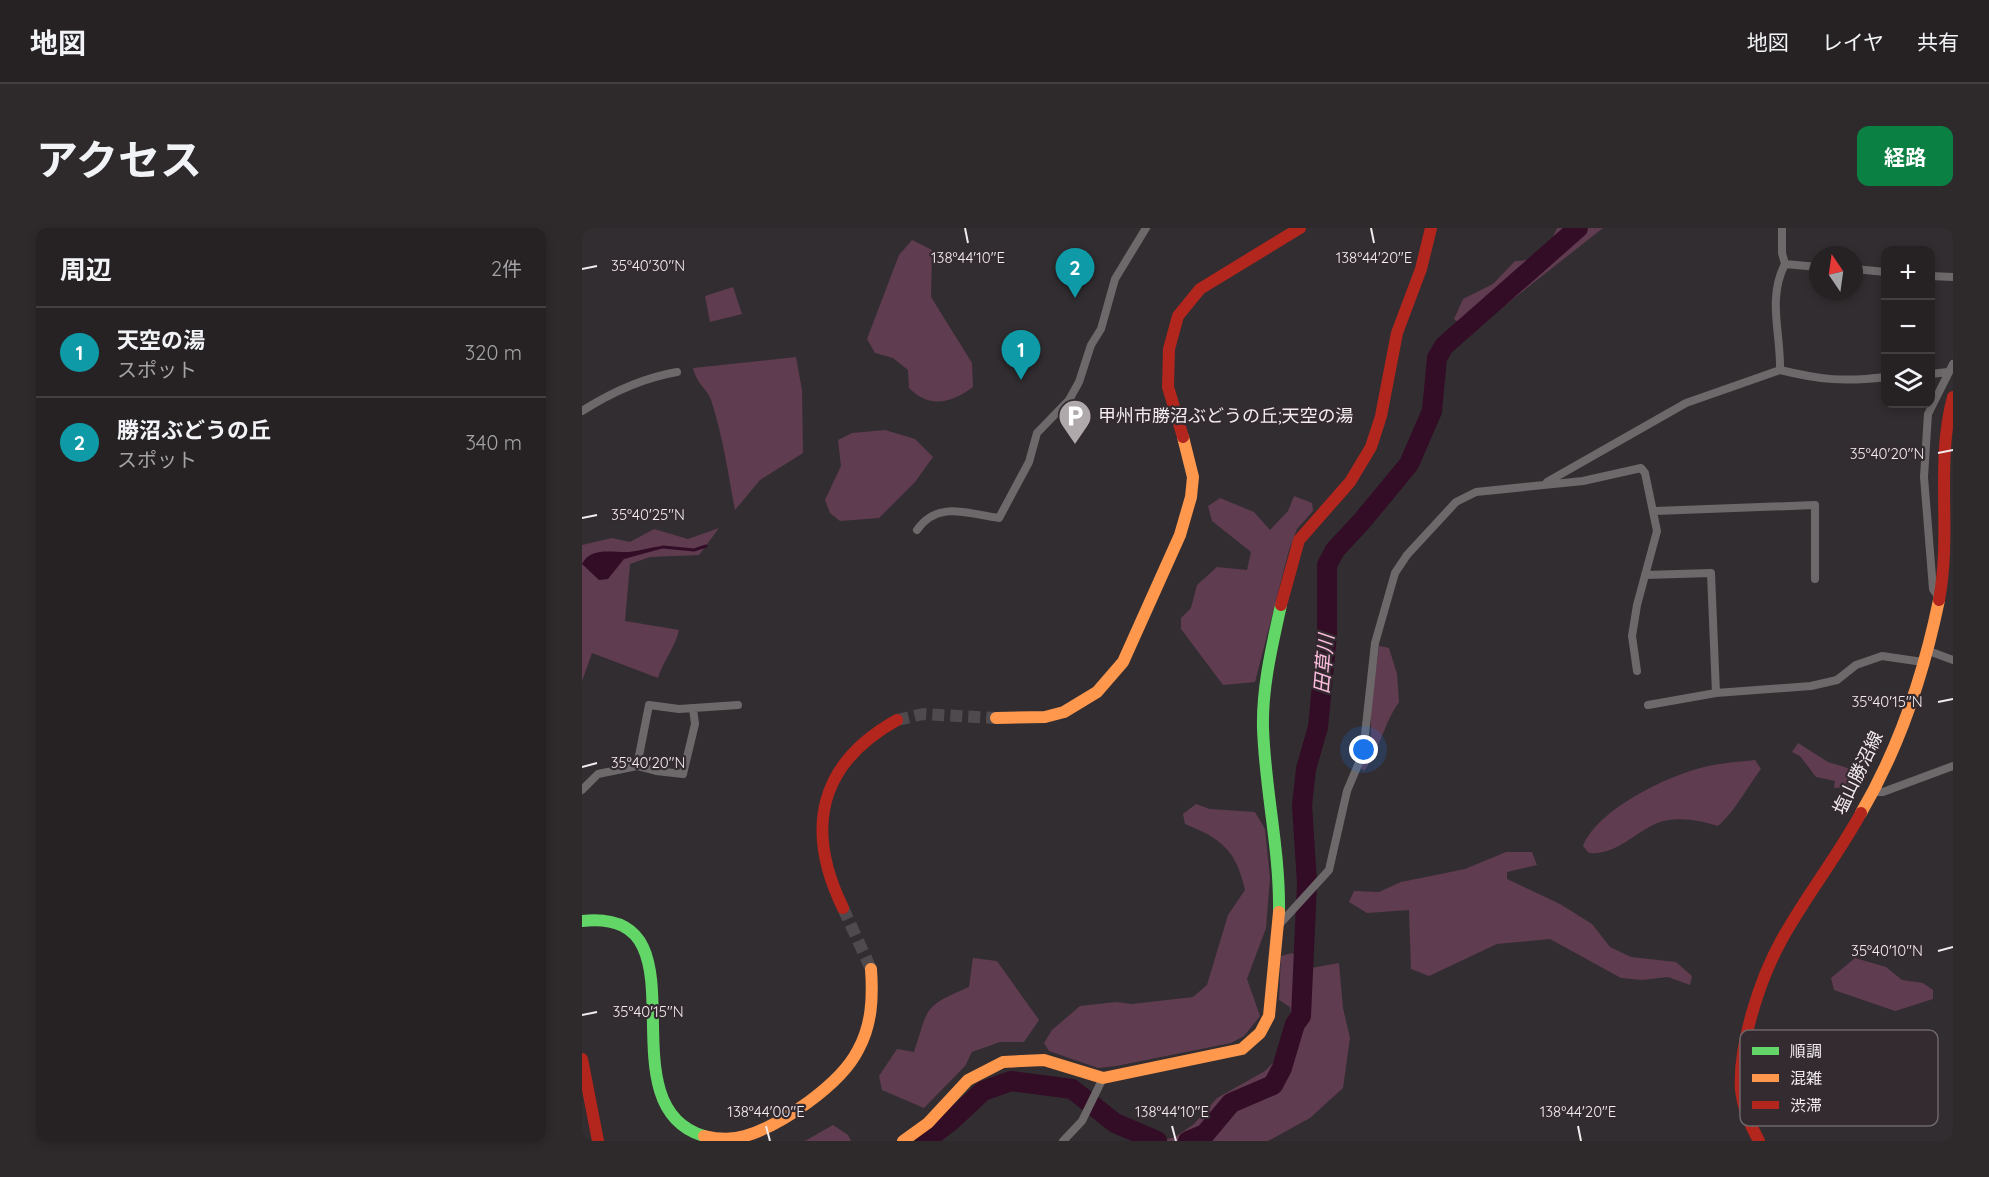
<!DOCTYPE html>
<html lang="ja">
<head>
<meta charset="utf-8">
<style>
	:root { --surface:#262224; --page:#2e2a2c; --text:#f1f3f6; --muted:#a4a4a6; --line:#423f41; --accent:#0b8043 }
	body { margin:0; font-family:Quicksand,"Noto Sans JP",sans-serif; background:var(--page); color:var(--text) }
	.controls { position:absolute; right:18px; top:18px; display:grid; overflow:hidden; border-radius:12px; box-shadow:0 3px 9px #0003 }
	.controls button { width:54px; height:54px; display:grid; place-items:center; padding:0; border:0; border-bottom:2px solid var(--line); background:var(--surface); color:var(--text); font:30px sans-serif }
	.compass { position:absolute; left:1227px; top:18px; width:54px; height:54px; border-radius:50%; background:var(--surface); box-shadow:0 3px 9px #0003; rotate:347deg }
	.you { position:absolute; left:782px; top:522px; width:21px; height:21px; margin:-15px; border:4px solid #fff; border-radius:50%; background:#1a73e8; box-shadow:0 0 0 9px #1a73e833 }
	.badge { display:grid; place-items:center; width:39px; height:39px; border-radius:50%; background:var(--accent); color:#fff; font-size:20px; font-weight:700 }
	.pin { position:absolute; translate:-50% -50px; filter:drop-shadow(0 2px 3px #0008) }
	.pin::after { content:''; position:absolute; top:32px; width:21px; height:18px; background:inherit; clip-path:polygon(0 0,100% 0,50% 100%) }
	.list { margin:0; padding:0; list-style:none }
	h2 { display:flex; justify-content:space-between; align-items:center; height:78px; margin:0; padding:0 24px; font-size:26px }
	h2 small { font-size:20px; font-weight:400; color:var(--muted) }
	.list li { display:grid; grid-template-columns:39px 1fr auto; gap:18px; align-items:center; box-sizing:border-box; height:90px; padding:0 24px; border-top:2px solid var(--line) }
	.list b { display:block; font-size:22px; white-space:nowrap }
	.list p { margin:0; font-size:20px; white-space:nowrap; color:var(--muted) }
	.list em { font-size:20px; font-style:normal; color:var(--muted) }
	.icon { flex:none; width:33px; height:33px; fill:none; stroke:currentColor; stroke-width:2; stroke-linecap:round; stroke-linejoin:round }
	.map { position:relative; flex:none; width:1371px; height:913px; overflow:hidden; border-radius:12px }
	header { display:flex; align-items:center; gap:36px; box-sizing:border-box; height:84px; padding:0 30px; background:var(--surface); border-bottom:2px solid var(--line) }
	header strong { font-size:28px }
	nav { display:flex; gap:33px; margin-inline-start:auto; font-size:21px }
	.intro { display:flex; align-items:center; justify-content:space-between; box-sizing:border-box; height:144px; padding:0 36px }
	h1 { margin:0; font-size:42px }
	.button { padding:15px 27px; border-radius:12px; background:var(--accent); color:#fff; font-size:21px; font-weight:700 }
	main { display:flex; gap:36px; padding:0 36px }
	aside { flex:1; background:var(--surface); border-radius:12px; box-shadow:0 3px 9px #0003 }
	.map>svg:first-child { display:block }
	.green { fill:#603c51 }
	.water { fill:#330c26 }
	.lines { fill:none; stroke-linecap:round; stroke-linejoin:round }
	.stream { stroke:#330c26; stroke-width:3 }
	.river { stroke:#330c26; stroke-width:20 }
	.secondary-tunnel { stroke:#4f4a4d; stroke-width:12; stroke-dasharray:12 6; stroke-linecap:butt }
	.street { stroke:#6d696b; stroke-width:8 }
	.fast { stroke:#63d668; stroke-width:12 }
	.slow { stroke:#ff974d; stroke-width:12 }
	.jam { stroke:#b3261e; stroke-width:12 }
	.ticks { fill:none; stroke:#f2ecef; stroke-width:2 }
	.labels { text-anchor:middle; stroke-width:4.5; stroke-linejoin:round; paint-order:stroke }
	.poi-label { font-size:18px; fill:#f2ecef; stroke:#342b30; text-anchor:start }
	.street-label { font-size:18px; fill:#f2ecef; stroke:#342b30 }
	.water-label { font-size:20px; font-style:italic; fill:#fcbddf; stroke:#342b30 }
	.key { fill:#342b30; stroke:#6d6569; stroke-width:1.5 }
	.key-label { font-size:16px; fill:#f2ecef }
	.ticks-label { font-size:15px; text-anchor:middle; fill:#f2ecef; stroke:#342b30; stroke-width:4.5; stroke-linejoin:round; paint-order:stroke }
</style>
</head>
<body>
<header>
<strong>地図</strong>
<nav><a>地図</a><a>レイヤ</a><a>共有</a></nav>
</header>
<div class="intro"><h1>アクセス</h1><a class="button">経路</a></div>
<main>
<aside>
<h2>周辺<small>2件</small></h2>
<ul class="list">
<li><span class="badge" style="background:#0f9aa8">1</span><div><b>天空の湯</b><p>スポット</p></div><em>320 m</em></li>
<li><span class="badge" style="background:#0f9aa8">2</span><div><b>勝沼ぶどうの丘</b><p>スポット</p></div><em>340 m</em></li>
</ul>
</aside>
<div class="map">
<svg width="1371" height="913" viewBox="0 0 1371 913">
	<rect width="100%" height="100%" fill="#322d30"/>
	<path class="green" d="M 975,0 L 1021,0 L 889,104 L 872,91 L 881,71 L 911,56 L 933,33 C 959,32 965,23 975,0 Z
		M 330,12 L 350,22 L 349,69 L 390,135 L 391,159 C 369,175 348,181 327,160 L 326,142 L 311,130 L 293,125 L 285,111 L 317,27 Z
		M 151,59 L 160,86 L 128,94 L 123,68 Z
		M 214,129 L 220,162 L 221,225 L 178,252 L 153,282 C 146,245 141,208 129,172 C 125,160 115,157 111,140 Z
		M 303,202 L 333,211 L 351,229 L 333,254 L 297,290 L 258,293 L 248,285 L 243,272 L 259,238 L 256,212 L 270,205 Z
		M 712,268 L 730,275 L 731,283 L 715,301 L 707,322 L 673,454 L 641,457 L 599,401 L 599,390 L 609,380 L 615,357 L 635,339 L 665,342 L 669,324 L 630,293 L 626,278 L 638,270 L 672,284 L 688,302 L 706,283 Z
		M 137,300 L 117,327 L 68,329 L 48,336 L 43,393 L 97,402 C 93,420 81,433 76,450 L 10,425 L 0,453 L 0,317 L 30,310 L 48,314 L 72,301 L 106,311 Z
		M 797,418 L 807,420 L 815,446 L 817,474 C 802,495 798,521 782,543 L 779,540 L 789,509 L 789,479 Z
		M 1216,515 L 1246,534 L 1269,541 L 1277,552 L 1272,559 L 1252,560 L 1253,553 L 1234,549 L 1218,528 L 1210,524 Z
		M 1173,532 L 1179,541 C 1164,561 1154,582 1136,598 C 1117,592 1091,587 1071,597 C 1049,608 1033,627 1007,625 L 1001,618 C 1016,581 1085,548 1122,539 C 1138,535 1156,534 1173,532 Z
		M 614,576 L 628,581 L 673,584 L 683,601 L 688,650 L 684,700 L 665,751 L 678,788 L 662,808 L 649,815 L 534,838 L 516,840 L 467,823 L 462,815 L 470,802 L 498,778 L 534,774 L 550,776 L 611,769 L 625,757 L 646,687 L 663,662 C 654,622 640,611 603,596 L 601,586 Z
		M 924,624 L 950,624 L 955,637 L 925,644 L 925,651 L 978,676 L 1010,696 L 1028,719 L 1049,729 L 1094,734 L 1110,748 L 1108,757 L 1086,749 L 1060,752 L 1039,750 L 968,711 L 915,716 L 847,748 L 829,741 L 827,682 L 785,685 L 767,674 L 772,663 L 797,664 L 819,654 L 883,641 Z
		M 710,725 L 729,740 L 757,735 L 761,780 L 768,810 L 761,860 L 728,890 L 686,913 L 578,913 L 593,909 L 612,896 L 635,870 L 683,843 L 714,812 L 708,779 L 697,772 L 699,728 Z
		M 391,730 L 415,733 L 457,792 L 442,814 L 418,814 L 390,824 L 383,838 L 342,880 L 300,862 L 297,848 L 315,821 L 332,824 C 347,778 341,779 387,759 Z
		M 1273,730 L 1304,739 L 1320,752 L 1341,755 L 1351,762 L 1351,771 L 1313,783 L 1252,762 L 1249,750 Z
		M 251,897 L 266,907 L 269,913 L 223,913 Z"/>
	<path class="water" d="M 80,318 L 82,320 L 42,331 L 26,351 L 17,352 L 0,336 C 9,318 31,325 47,324 C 58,323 69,319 80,318 Z"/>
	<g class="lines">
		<path class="stream" d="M 81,319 L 112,322 L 124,318"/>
		<path class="river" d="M 343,913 L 370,892 L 401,863 L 429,853 L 490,861 L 533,895 L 575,913
			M 606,913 L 623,906 L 649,875 L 691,857 L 700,840 L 713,796 L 719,788 L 725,655 L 720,577 L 724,541 L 736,499 L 745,407 L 745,337 L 753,322 L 780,293 L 827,236 L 850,183 L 855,130 L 862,118 L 996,0"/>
		<path class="secondary-tunnel" d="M 315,492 L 341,486 L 414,490
			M 261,680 L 289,741"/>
		<path class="street" d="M 1200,0 L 1200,25 L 1203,36
			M 1272,41 L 1304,44
			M 1348,48 L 1371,49
			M 1198,142 C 1239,152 1262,154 1304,149
			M 1348,146 L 1366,144
			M 0,183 C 30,164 60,150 95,144
			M 965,254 L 1104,175 L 1198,142 C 1199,105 1185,71 1203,36 L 1236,39
			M 1073,283 L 1233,277 L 1233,351
			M 335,302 C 356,272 386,286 417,290 L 447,234 L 455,205 L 487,172 L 497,154 L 509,117 L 519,101 L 533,51 L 564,0
			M 1063,347 L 1129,345 L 1134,465
			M 1357,370 L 1351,361 L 1342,249 L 1346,186 L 1371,136
			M 1344,422 L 1371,432
			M 1066,477 L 1134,465 L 1229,458 L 1255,452 L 1274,437 L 1300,428 L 1341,434
			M 55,538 L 74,543 L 101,546 L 113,496 L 111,480
			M 0,562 L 16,546 L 55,538 L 67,477 L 97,481 L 156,477
			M 1291,564 L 1301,564 L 1371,538
			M 695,699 L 747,642 L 765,563 L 781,525 L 793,415 L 813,345 L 825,327 L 874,274 L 894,264 L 1001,253 L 1059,240 L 1063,245 L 1075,303 L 1055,377 L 1050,408 L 1055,443
			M 481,913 L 500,893 L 521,850"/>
		<path class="fast" d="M 697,684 C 698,622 683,562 681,500 C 680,459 690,418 699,377
			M 0,693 C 131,679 17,877 122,908"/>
		<path class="slow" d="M 414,490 L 463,489 L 482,484 L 515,464 L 541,434 L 598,307 L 609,269 L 611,249 L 601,209
			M 1279,585 C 1317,520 1342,445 1357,372
			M 122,908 C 135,911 150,912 163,908 C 200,897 259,856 276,822 C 290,797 291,769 289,741
			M 321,913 L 346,895 L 386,852 L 421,834 L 462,832 L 521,850 L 660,821 L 678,805 L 687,788 L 697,684"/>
		<path class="jam" d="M 601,209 L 586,159 L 587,121 L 596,88 L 618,61 L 718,0
			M 1357,372 C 1370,304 1353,235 1371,169
			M 699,377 L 717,312 L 768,254 L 789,219 L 799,188 L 815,105 L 839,41 L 849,0
			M 261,680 C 223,602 236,536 315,492
			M 0,831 L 16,913
			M 1177,913 C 1168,897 1161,881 1159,862 C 1156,818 1178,751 1199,713 C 1223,669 1255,629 1279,585"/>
	</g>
	<path class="ticks" d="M 383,0 L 386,15M 789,0 L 792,15M 0,41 L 15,38M 1356,225 L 1371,222M 0,290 L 15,287M 1356,474 L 1371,471M 0,539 L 15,535M 1356,723 L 1371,719M 0,787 L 15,784M 184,898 L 188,913M 590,898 L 594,913M 996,898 L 999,913"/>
	<defs>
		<symbol id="parking-pin" viewBox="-11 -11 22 30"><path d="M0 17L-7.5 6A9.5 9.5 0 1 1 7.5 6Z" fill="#afa9ac" stroke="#342b30"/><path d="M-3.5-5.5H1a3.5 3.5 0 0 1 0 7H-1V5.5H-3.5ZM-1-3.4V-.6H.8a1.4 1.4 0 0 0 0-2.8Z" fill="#fff"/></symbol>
	</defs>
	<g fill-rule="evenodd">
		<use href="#parking-pin" x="474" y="169" width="38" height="52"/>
	</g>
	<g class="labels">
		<g class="poi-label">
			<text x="516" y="194">甲州市勝沼ぶどうの丘;天空の湯</text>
		</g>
		<g class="street-label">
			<text transform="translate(1276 545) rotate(-64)" y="6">塩山勝沼線</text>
		</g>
		<g class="water-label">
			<text transform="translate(742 436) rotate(-85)" y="7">田草川</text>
		</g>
	</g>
	<rect x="1158" y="802" width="198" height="96" rx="9" class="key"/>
	<rect x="1170" y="819" width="27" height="8" fill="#63d668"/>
	<rect x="1170" y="846" width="27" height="8" fill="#ff974d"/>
	<rect x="1170" y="873" width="27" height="8" fill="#b3261e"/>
	<g class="key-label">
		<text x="1208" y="829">順調</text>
		<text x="1208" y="856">混雑</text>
		<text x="1208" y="883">渋滞</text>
	</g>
	<g class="ticks-label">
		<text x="386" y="35">138°44'10"E</text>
		<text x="792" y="35">138°44'20"E</text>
		<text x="66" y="43">35°40'30"N</text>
		<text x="1305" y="231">35°40'20"N</text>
		<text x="66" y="292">35°40'25"N</text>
		<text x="1305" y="479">35°40'15"N</text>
		<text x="66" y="540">35°40'20"N</text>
		<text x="1305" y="728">35°40'10"N</text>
		<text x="66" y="789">35°40'15"N</text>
		<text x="184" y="889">138°44'00"E</text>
		<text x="590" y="889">138°44'10"E</text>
		<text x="996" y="889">138°44'20"E</text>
	</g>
</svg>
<div class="controls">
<button>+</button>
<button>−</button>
<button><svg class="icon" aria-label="layers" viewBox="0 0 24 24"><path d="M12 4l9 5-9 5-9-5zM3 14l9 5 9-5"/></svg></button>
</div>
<svg class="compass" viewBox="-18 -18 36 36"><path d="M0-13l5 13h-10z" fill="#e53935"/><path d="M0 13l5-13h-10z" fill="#a4a4a6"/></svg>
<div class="you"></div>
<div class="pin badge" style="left:439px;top:152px;background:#0f9aa8">1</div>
<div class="pin badge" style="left:493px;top:70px;background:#0f9aa8">2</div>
</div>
</main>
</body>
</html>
